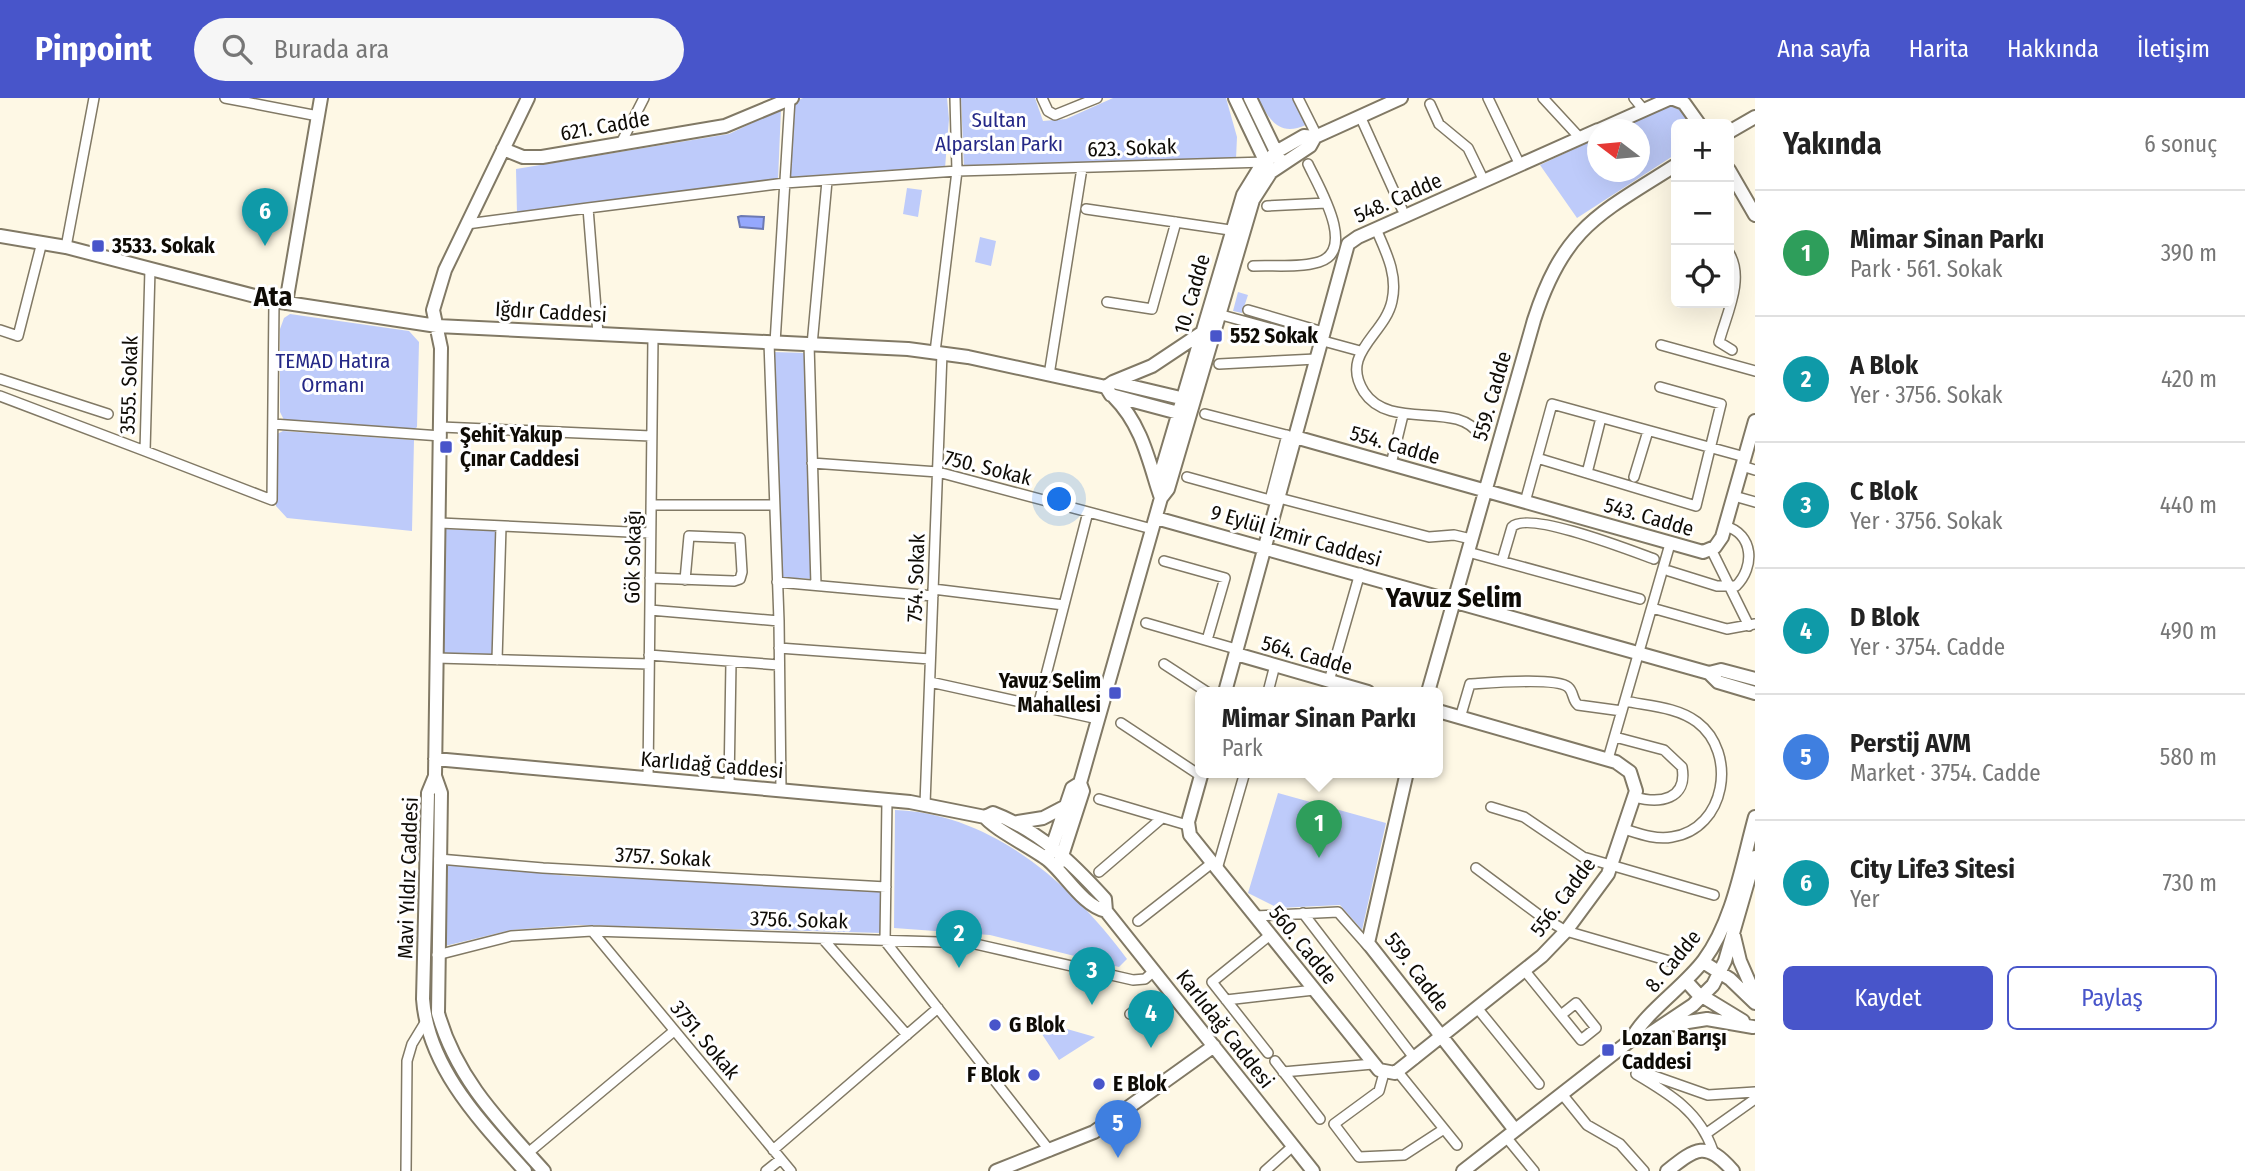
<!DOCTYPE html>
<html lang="tr">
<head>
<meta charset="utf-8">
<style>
	:root { --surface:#fff; --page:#f6f6f6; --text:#222; --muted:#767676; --line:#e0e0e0; --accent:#4855ca }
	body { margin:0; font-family:"Fira Sans Condensed",sans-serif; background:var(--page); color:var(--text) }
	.controls { position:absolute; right:21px; top:21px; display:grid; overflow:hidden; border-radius:10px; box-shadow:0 7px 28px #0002 }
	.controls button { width:63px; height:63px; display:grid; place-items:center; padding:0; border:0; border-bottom:2px solid var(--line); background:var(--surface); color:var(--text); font:35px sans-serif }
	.compass { position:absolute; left:1587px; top:21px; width:63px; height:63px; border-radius:50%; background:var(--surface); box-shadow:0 7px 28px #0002; rotate:286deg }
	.you { position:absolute; left:1060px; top:402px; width:24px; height:24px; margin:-18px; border:5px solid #fff; border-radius:50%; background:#1a73e8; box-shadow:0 0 0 10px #1a73e833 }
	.badge { display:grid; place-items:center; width:46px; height:46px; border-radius:50%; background:var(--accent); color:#fff; font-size:23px; font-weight:700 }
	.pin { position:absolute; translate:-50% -58px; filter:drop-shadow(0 2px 4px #0008) }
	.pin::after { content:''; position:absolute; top:37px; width:24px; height:21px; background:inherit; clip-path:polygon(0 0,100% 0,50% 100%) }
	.popup { position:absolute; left:1195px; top:589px; width:248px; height:91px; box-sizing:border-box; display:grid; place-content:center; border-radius:10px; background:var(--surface); filter:drop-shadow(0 2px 5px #0005); font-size:23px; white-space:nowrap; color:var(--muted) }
	.popup b { font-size:26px; color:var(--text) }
	.popup::after { content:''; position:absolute; left:50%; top:100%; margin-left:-14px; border:14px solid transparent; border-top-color:var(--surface) }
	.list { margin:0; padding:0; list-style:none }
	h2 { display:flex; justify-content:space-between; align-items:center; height:91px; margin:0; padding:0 28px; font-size:30px }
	h2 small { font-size:23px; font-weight:400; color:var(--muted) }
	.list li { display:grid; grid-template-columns:46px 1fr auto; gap:21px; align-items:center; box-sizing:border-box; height:126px; padding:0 28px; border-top:2px solid var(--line) }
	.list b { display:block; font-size:26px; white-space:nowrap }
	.list p { margin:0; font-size:23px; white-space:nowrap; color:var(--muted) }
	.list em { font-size:23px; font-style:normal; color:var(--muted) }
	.actions { display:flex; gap:14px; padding:21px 28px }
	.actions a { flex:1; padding:16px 0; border:2px solid var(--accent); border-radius:10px; text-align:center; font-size:24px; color:var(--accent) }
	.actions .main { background:var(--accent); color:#fff }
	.icon { flex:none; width:38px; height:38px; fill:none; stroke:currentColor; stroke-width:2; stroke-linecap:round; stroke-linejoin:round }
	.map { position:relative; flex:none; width:1755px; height:1073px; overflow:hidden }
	header { display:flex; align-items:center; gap:42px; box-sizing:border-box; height:98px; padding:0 35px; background:var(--accent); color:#fff }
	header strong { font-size:33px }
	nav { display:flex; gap:38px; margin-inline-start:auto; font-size:24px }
	.search { width:490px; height:63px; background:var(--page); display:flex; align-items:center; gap:18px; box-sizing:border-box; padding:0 24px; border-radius:38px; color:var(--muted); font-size:26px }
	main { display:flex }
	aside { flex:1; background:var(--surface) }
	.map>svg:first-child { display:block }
	.green { fill:#becbfa }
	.water { fill:#95a8fd; stroke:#6c79b3; stroke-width:2 }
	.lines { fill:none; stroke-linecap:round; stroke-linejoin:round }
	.street-casing { stroke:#817965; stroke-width:12 }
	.secondary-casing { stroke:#817965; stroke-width:16 }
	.street { stroke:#fff; stroke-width:9 }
	.secondary { stroke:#fff; stroke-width:12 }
	.poi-dot { fill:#4855ca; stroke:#fff; stroke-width:2.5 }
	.labels { text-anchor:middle; stroke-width:6; stroke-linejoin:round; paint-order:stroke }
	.park-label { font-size:21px; fill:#252887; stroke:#fff }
	.street-label { font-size:21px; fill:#0e0b05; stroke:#fff }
	.poi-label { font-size:21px; font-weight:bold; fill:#0e0b05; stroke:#fff; text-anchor:start }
	.district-label { font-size:28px; font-weight:bold; fill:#0e0b05; stroke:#fff }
</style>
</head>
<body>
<header>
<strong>Pinpoint</strong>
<div class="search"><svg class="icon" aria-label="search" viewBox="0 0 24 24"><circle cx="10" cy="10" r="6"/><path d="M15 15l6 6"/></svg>Burada ara</div>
<nav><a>Ana sayfa</a><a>Harita</a><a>Hakkında</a><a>İletişim</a></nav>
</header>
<main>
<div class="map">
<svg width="1755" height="1073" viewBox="0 0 1755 1073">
	<rect width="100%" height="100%" fill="#fef8e5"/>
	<path class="green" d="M 803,0 L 947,0 L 949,21 L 945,70 L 787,80 L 792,5 Z
		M 961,0 L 1035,0 L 1043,23 L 1066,21 L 1113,0 L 1226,0 L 1237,39 L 1236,61 L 964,70 Z
		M 1258,0 L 1293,0 L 1306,27 C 1279,39 1269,22 1258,0 Z
		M 1668,8 L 1681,11 L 1691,26 L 1676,26 L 1676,56 L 1577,120 L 1540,67 L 1597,40 L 1598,74 L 1640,74 L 1640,32 L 1617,31 Z
		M 781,11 L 778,82 L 517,116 L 516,71 L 729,36 Z
		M 907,90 L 922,92 L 918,119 L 903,116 Z
		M 980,139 L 996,143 L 991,168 L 975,164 Z
		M 1238,194 L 1248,197 L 1242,215 L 1233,213 Z
		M 290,216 L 409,233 L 419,244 L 417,329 L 413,333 L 285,324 L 280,314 L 280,231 L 284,220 Z
		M 773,254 L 807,255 L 812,481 L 780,479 Z
		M 283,333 L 414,342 L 412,433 L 287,420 L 276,408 L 277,336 Z
		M 445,431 L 497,433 L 492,557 L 441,555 Z
		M 1278,695 L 1386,725 L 1362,832 L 1340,807 L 1278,810 L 1248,795 Z
		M 895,712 C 991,715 1072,786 1127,861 L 1119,869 L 990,837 L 894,830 Z
		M 448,765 L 569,778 L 883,791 L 882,835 L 579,827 L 511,832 L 445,848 Z
		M 1032,921 L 1095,939 L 1059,962 Z"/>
	<path class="water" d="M 741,118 L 764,119 L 763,131 L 740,129 L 738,119 Z"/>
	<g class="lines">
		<defs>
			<path id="street" d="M 225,0 L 318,18
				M 1042,0 L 1048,13 L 1055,17 L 1097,0
				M 1298,0 L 1317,38
				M 1488,0 L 1520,67
				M 1543,0 L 1580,40
				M 1634,0 L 1644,12
				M 1430,6 L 1439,26 L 1468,50 L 1484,83
				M 1360,18 L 1402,111
				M 621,45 L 644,0
				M 1267,108 L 1326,105
				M 588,110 L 785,85 L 957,73 L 1266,64
				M 1086,111 L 1230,132
				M 467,126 L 588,110 L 598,236
				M 1376,131 C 1386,154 1398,177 1392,203 C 1385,237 1339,255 1364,294 C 1390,334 1459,301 1480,338
				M 66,149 L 94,0
				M 1729,155 C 1745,181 1726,217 1719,244 L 1732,252
				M 1253,168 C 1273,167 1300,170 1319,164 C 1358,152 1317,86 1308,66
				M 150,171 L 145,353 L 272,402 L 274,203
				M 1107,204 L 1152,211 L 1176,124
				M 1248,212 L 1323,234
				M 1218,216 L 1320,244
				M 0,232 L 18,238 L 42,144
				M 769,244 L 779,523 L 781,692
				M 1327,244 L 1360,253
				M 775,245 L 790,1
				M 809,246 L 816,487
				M 812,247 L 827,83
				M 1661,247 L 1755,273
				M 935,254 L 957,73 L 955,0
				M 1219,266 L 1316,261
				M 1049,277 L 1082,70
				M 0,281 L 108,316
				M 0,298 L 145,353
				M 1205,316 L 1290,338
				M 273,326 L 441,338
				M 441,329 L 651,338
				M 1537,360 L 1696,408 L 1721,306 L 1660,289
				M 812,365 L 938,374 L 1152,431
				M 1391,366 L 1403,317
				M 1742,368 L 1755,372
				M 1587,375 L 1601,320
				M 1187,379 L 1270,402 L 1287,337
				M 1634,379 L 1648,333
				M 1734,398 L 1755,404
				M 1279,400 L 1429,439 L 1454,437 L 1471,441
				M 1525,404 L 1552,306 L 1745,359
				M 651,407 L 773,407
				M 440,425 L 650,435
				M 1711,451 L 1749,528
				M 1468,454 L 1640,501
				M 1164,463 L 1225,480 L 1207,542
				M 1502,463 L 1512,429 C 1528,412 1632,453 1654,461
				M 1669,473 L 1717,488 L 1736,488 C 1755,469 1754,436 1725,428
				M 650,480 L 734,483 L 740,481 L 742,474 L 740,440 L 689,438 L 685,482
				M 777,484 L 933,498
				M 933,491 L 1064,507
				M 1652,510 L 1727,531 L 1755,526
				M 650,512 L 779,523
				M 1146,525 L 1236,551
				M 779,550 L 930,561
				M 649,557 L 779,567
				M 436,560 L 649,566
				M 497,562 L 501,428
				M 1164,566 L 1207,594
				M 1329,583 L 1360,475
				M 930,584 L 1098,621
				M 1268,594 L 1275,567
				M 1038,608 L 1088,414
				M 1460,620 L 1470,586 C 1488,585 1556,579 1568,589 C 1574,594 1572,602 1578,607 L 1622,613
				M 1121,625 L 1201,678
				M 1615,639 L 1664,652 L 1682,669 C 1688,702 1659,706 1635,699
				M 1608,661 L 1670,446
				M 648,680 L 653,239
				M 729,687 L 731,564
				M 1099,701 L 1187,727
				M 887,702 L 885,843 L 1050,1053
				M 925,706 L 942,255
				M 1491,709 L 1524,719 L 1583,759 L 1714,797
				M 1624,731 C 1640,736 1656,742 1672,739 C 1726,731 1738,655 1697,624 C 1677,609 1649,608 1625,603
				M 439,761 L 543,770 L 886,789
				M 1476,770 L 1539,817 L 1566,833 L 1673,864
				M 1217,771 L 1245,674
				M 1099,774 L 1162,720
				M 1303,815 L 1415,961
				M 1255,818 L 1338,814 L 1368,848
				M 1138,823 L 1212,765
				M 592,833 L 791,1073
				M 823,841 L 907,937
				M 437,857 L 511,838 L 592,833 L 971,845 L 1133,882 L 1145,881 L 1154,873
				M 1525,873 L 1581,942 L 1596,930 L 1576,905 L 1561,917
				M 1226,902 L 1314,892
				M 1478,911 L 1539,986
				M 1130,916 L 1148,903
				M 1268,955 L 1212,884 L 1270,837
				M 1275,963 L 1320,1021
				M 1283,974 L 1373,966
				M 1398,974 L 1457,1047
				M 1384,975 L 1379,993 L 1334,1026 L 1359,1059 L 1404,1057 L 1444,1031
				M 1562,996 L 1587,1027 L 1620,1046 L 1644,1073
				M 1707,1035 L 1755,1001
				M 1506,1039 L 1534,1073
				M 773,1052 L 938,910
				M 1713,1053 C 1700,1014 1670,996 1636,976 L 1637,972 L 1708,997 L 1755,994
				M 528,1055 L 674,933
				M 406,1073 L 407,963 L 412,946 L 426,923
				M 766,1073 L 781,1061
				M 1265,1073 L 1293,1048"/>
			<path id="secondary" d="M 1235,0 L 1268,69
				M 1250,0 L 1280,62
				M 1599,32 L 1671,0 L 1684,5 L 1699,26
				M 1729,34 L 1755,19
				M 1315,39 L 1310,48 L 1271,74 L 1253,102 L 1168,391 L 1161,400 L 1157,388 L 1243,97 L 1259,71 L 1276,54 L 1304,38 L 1315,39 L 1401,0
				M 503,51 L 523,59 L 542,59 L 725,28 L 792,0
				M 1729,72 L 1755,117
				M 0,138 L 66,149 L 274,203 L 437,228 L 908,251 L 968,259 L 1106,289
				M 286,205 L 321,0
				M 1113,284 L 1152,268 L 1200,236
				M 1114,299 C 1139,324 1147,355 1157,388
				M 1186,317 L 1111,297 L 1106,289 L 1113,284 L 1189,302
				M 1295,339 L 1703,454 L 1715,449 L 1722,439 L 1755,323
				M 1156,420 L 1709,575
				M 1236,556 L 1368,594
				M 1755,581 L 1721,572 L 1709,575 L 1718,584 L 1755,595
				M 1225,594 L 1348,146 L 1358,139 L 1598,32
				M 1428,594 L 1534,222 C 1564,129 1599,116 1676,67
				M 435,661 L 910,704 L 985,719
				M 1202,674 L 1188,724 L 1190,737 L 1379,972 L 1395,975 L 1542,858 L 1566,833 L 1608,776 L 1636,693 L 1630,674 L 1616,664 L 1438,613
				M 1407,674 L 1368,845 L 1515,1032
				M 435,678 L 441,250 L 433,212 L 445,172 L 528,0
				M 1080,685 L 1161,400
				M 993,715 C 1040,733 1072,765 1105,801 L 1106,813 C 1083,808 1066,777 1048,762 C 1034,751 991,729 985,719 Z
				M 1018,724 L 1043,720 L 1066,708
				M 1050,755 L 1072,690 L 1080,685 L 1083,693 L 1060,764
				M 1106,813 L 1313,1073
				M 1734,838 L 1740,863 L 1755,897
				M 1703,864 L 1730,881 L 1755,905
				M 1686,883 L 1697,895 L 1743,923
				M 1669,927 L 1707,921 L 1753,929
				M 1631,942 L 1645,939 L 1693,907 L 1713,887 L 1725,863 L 1755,759
				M 525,1073 C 481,1024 428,970 423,901 L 428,695 L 435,678 L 441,695 L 438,915 C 456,980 500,1024 544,1073
				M 996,1073 L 1094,1034 L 1214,948
				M 1463,1073 L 1631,942 C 1644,915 1684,889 1704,862 C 1733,823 1742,766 1755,719
				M 1667,1073 C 1696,1050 1706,1042 1733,1073"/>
		</defs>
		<use href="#street" class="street-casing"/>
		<use href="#secondary" class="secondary-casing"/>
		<use href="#street" class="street"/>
		<use href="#secondary" class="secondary"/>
	</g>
	<g class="poi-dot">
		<rect x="91" y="141" width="14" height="14" rx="3.5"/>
		<rect x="1209" y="231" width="14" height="14" rx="3.5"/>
		<rect x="439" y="342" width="14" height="14" rx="3.5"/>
		<rect x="1108" y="588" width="14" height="14" rx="3.5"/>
		<circle cx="995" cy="927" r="7"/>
		<rect x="1601" y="945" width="14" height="14" rx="3.5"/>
		<circle cx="1034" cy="977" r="7"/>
		<circle cx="1099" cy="986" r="7"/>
	</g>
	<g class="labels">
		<g class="park-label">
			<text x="999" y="29">Sultan<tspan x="999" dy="24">Alparslan Parkı</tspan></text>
			<text x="333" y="270">TEMAD Hatıra<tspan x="333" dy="24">Ormanı</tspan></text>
		</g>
		<g class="street-label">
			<text transform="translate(605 28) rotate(-10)" y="7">621. Cadde</text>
			<text transform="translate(1132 50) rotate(-2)" y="7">623. Sokak</text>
			<text transform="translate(1398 100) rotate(-24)" y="7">548. Cadde</text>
			<text transform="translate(1192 196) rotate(-74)" y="7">10. Cadde</text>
			<text transform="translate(551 214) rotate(3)" y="7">Iğdır Caddesi</text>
			<text transform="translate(129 287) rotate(-88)" y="7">3555. Sokak</text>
			<text transform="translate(1492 298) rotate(-74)" y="7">559. Cadde</text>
			<text transform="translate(1395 347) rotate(16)" y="7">554. Cadde</text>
			<text transform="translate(988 370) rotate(14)" y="7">750. Sokak</text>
			<text transform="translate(1649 419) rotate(16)" y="7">543. Cadde</text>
			<text transform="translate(1296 438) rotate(16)" y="7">9 Eylül İzmir Caddesi</text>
			<text transform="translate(633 459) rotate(-89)" y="7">Gök Sokağı</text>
			<text transform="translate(916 480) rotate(-88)" y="7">754. Sokak</text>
			<text transform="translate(1307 557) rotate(16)" y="7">564. Cadde</text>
			<text transform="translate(712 667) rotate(5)" y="7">Karlıdağ Caddesi</text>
			<text transform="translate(663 759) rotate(3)" y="7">3757. Sokak</text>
			<text transform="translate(408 780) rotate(-88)" y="7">Mavi Yıldız Caddesi</text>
			<text transform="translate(1563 799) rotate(-53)" y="7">556. Cadde</text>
			<text transform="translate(799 822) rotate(2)" y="7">3756. Sokak</text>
			<text transform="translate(1303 847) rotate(51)" y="7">560. Cadde</text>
			<text transform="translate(1673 863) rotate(-50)" y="7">8. Cadde</text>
			<text transform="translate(1417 874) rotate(53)" y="7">559. Cadde</text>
			<text transform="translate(1225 931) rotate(52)" y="7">Karlıdağ Caddesi</text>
			<text transform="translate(705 942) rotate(50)" y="7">3751. Sokak</text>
		</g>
		<g class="poi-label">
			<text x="112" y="155">3533. Sokak</text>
			<text x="1230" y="245">552 Sokak</text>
			<text x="460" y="344">Şehit Yakup<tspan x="460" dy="24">Çınar Caddesi</tspan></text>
			<text x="1101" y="590" text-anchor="end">Yavuz Selim<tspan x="1101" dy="24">Mahallesi</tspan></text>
			<text x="1009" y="934">G Blok</text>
			<text x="1622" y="947">Lozan Barışı<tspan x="1622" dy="24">Caddesi</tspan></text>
			<text x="1020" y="984" text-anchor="end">F Blok</text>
			<text x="1113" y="993">E Blok</text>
		</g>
		<g class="district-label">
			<text x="273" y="208">Ata</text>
			<text x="1454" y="509">Yavuz Selim</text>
		</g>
	</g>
</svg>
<div class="controls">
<button>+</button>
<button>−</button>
<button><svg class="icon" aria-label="locate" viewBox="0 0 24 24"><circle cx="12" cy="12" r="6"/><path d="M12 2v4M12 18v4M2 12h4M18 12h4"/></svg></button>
</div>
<svg class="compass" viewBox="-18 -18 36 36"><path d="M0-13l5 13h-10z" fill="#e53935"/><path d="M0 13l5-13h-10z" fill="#767676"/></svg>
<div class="you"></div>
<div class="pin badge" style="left:1319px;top:760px;background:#2e9e5b">1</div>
<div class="popup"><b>Mimar Sinan Parkı</b>Park</div>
<div class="pin badge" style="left:959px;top:870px;background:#0f9aa8">2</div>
<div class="pin badge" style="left:1092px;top:907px;background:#0f9aa8">3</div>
<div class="pin badge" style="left:1151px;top:950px;background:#0f9aa8">4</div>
<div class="pin badge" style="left:1118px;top:1060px;background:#3f7fe0">5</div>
<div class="pin badge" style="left:265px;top:148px;background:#0f9aa8">6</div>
</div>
<aside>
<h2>Yakında<small>6 sonuç</small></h2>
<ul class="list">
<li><span class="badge" style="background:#2e9e5b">1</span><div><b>Mimar Sinan Parkı</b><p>Park · 561. Sokak</p></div><em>390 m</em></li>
<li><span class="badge" style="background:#0f9aa8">2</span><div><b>A Blok</b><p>Yer · 3756. Sokak</p></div><em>420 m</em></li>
<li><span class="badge" style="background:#0f9aa8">3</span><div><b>C Blok</b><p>Yer · 3756. Sokak</p></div><em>440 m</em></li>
<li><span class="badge" style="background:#0f9aa8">4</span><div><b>D Blok</b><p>Yer · 3754. Cadde</p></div><em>490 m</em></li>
<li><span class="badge" style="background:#3f7fe0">5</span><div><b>Perstij AVM</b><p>Market · 3754. Cadde</p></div><em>580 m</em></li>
<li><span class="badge" style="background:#0f9aa8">6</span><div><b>City Life3 Sitesi</b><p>Yer</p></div><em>730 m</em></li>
</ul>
<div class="actions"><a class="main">Kaydet</a><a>Paylaş</a></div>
</aside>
</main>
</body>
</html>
